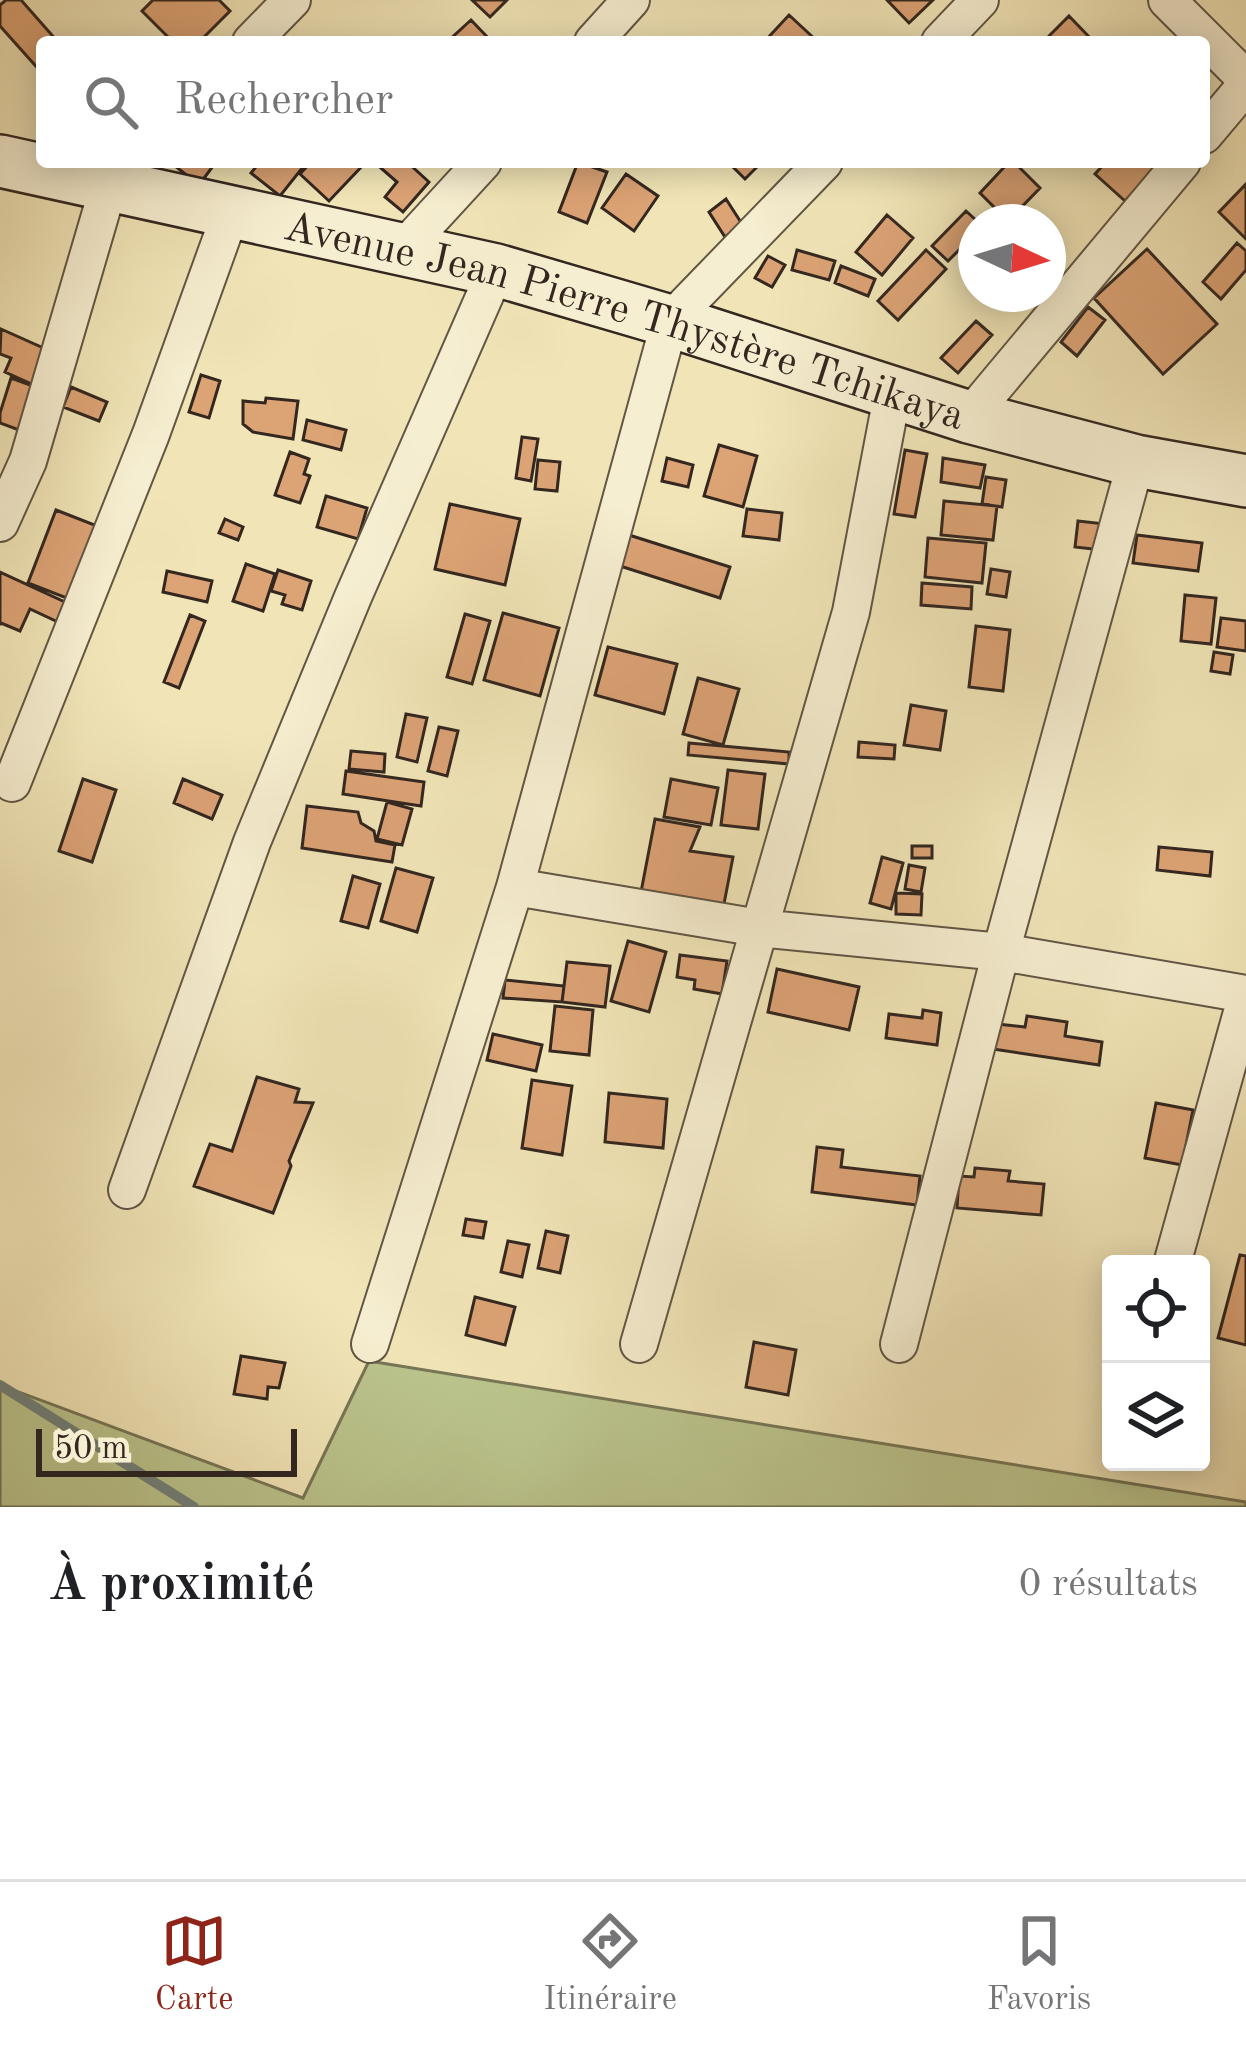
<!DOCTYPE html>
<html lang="fr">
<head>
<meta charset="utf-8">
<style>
	:root { --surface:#fff; --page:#f2f2f2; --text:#202124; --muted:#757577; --line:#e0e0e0; --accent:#8f2418 }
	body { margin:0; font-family:"Old Standard TT",serif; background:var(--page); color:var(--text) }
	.controls { position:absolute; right:36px; bottom:36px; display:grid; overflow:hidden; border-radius:12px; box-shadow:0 6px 30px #0003 }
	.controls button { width:108px; height:108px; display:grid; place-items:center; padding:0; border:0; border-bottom:3px solid var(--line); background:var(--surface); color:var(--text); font:60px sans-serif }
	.compass { position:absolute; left:958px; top:204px; width:108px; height:108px; border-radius:50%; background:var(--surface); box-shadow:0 6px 30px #0003; rotate:94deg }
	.scale { position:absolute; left:36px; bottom:30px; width:261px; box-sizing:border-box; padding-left:12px; border:6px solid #332720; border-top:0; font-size:33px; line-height:42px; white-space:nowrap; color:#332720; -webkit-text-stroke:9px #f6eed0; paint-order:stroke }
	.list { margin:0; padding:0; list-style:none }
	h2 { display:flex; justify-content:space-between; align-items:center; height:156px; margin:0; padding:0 48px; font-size:51px }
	h2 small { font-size:39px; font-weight:400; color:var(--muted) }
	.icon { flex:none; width:66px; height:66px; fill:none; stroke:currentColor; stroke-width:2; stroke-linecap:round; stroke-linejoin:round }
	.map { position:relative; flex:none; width:1246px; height:1507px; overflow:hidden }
	.search { position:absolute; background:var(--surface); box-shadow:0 6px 30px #0003; left:36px; right:36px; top:36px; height:132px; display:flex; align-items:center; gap:30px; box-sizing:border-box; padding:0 42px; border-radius:12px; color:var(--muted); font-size:45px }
	.sheet { height:372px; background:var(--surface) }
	nav { display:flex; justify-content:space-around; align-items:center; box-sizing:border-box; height:168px; border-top:3px solid var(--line); background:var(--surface); font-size:33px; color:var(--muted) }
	nav a { display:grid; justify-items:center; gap:6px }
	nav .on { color:var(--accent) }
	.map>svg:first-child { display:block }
	.green { fill:#bbc48d; stroke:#777656; stroke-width:3 }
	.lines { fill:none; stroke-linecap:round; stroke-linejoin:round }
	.stream { stroke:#73817b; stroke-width:10 }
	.building { fill:#dca375; stroke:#332720; stroke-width:3 }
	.street-casing { stroke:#625646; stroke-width:40 }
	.secondary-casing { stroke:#332720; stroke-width:56 }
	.street { stroke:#f6eed0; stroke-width:36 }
	.secondary { stroke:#f6eed0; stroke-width:51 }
	.labels { text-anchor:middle; stroke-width:9; stroke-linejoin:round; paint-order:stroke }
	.street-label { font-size:42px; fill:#332720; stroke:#f6eed0 }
</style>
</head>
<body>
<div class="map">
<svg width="1246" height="1507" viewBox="0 0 1246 1507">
	<rect width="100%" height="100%" fill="#f1e5b7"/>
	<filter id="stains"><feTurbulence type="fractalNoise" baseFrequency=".00167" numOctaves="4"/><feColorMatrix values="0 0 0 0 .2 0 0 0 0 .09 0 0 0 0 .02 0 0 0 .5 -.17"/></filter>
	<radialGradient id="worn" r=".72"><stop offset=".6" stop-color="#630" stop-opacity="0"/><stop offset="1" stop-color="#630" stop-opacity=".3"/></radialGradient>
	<path class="green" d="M 369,1361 L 1246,1502 L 1246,1507 L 0,1507 L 0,1385 L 303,1498 Z"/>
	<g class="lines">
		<path class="stream" d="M 0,1385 L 194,1507"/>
	</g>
	<path class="building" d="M 6,0 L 21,0 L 58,42 L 42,42 L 42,73 L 0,26 L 0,5 Z
		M 153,0 L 219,0 L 230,11 L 199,42 L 173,42 L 142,11 Z
		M 472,0 L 507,0 L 490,17 Z
		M 887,0 L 933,0 L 909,23 Z
		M 789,15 L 818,42 L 764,42 Z
		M 1069,16 L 1094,42 L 1052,42 L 1048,37 Z
		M 471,20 L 492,42 L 447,42 Z
		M 170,162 L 216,162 L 199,185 Z
		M 260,162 L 307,162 L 280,196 L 251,173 Z
		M 311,162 L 366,162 L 329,201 L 300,174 Z
		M 374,162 L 407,162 L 429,182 L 403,212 L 385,197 L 397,182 Z
		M 578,162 L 607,172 L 587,223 L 559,212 Z
		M 728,162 L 762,162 L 745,179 Z
		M 1009,162 L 1014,162 L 1040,188 L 1008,221 L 980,193 Z
		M 1106,162 L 1161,162 L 1125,201 L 1095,174 Z
		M 626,174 L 658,196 L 634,231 L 602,208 Z
		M 1246,184 L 1246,239 L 1219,212 Z
		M 726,199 L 742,224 L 725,237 L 709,212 Z
		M 966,211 L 978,222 L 976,233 L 948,261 L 932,246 Z
		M 887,215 L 913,238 L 882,275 L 856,252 Z
		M 1237,243 L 1246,251 L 1246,270 L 1221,299 L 1203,282 Z
		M 1147,249 L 1217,324 L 1163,374 L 1094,298 Z
		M 797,250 L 835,261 L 829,280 L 792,270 Z
		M 926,250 L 946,269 L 898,320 L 878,301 Z
		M 768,256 L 785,265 L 772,287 L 755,278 Z
		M 841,266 L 875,279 L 868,296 L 835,283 Z
		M 1088,307 L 1105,320 L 1077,356 L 1061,342 Z
		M 976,321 L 992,335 L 958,373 L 941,358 Z
		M 1,329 L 50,351 L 34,385 L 5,372 L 11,358 L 0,354 Z
		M 201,375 L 220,381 L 209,418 L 189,412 Z
		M 11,378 L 33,386 L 19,430 L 0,423 L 0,413 Z
		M 71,387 L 107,402 L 99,421 L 63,407 Z
		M 266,398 L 298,401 L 293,439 L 253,432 L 243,424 L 243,401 L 265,403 Z
		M 307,420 L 346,430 L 341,450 L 303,440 Z
		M 522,437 L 538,439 L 531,481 L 516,478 Z
		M 719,445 L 757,456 L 743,507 L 704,496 Z
		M 905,450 L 927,454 L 915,517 L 894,514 Z
		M 290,452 L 309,459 L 304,474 L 310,476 L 300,503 L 275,495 Z
		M 667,458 L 693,465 L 688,487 L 662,481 Z
		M 943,458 L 985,465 L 980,488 L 941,482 Z
		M 538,460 L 560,462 L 557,491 L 535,489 Z
		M 986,477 L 1006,480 L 1002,507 L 982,504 Z
		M 326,496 L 367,508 L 358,539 L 317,527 Z
		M 944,501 L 997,506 L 993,540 L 941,535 Z
		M 450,504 L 520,519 L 505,585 L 435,569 Z
		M 747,509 L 782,513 L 779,540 L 743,536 Z
		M 56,510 L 110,531 L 82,604 L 28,583 Z
		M 225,519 L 243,527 L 238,540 L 219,533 Z
		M 1078,521 L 1105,524 L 1102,550 L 1075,547 Z
		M 629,535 L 730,567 L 720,598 L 620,566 Z
		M 1137,535 L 1202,543 L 1198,571 L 1133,563 Z
		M 928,538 L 986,543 L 982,583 L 925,577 Z
		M 246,564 L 275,574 L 263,611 L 233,601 Z
		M 991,569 L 1010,572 L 1006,597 L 987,594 Z
		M 278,570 L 311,581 L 302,610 L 282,604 L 285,595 L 271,591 Z
		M 167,571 L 212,581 L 207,602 L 163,592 Z
		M 0,572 L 67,603 L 58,622 L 30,609 L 20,631 L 1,623 L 0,625 Z
		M 922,583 L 972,587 L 971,609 L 921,605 Z
		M 1185,595 L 1216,598 L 1211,644 L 1181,641 Z
		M 503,613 L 559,628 L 540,696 L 484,680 Z
		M 465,614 L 490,621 L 472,684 L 447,677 Z
		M 190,615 L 205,621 L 179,688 L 164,682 Z
		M 1221,618 L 1246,621 L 1246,651 L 1217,647 Z
		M 976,626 L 1010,630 L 1003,691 L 969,687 Z
		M 608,647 L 677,664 L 664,714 L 595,695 Z
		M 1214,652 L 1233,655 L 1230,674 L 1211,671 Z
		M 698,678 L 739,689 L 723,745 L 683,734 Z
		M 911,705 L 946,711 L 940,750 L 904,745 Z
		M 406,714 L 427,718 L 417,762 L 397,757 Z
		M 439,727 L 458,731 L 447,776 L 428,771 Z
		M 859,742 L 895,745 L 894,759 L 858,757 Z
		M 689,743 L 789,752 L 789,764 L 688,755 Z
		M 351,751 L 385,754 L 384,772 L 349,769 Z
		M 728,770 L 765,774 L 758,829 L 721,825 Z
		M 346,771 L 424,782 L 421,806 L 343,794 Z
		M 83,779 L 116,790 L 92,862 L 59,851 Z
		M 183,779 L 222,795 L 212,819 L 174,803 Z
		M 671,779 L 718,788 L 711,825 L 664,817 Z
		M 387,802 L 412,809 L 402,845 L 377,839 Z
		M 307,806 L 358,812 L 361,823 L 374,831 L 376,841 L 395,845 L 392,862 L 302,848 Z
		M 655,819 L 700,827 L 690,851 L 733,857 L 723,909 L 641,892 Z
		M 912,846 L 932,846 L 932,858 L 912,858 Z
		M 1159,847 L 1212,852 L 1210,876 L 1157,870 Z
		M 882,857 L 903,863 L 891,909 L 870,903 Z
		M 909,865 L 925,868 L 921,892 L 905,889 Z
		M 396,868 L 433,878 L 417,932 L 381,921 Z
		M 353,876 L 380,884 L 368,928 L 341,921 Z
		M 896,893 L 922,894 L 921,915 L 896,914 Z
		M 628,941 L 666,952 L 649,1012 L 611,1001 Z
		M 680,955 L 727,961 L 722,994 L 694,989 L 695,980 L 677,977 Z
		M 567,962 L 610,966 L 605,1007 L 562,1002 Z
		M 777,969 L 859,987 L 849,1030 L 768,1012 Z
		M 505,980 L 564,986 L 562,1002 L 503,998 Z
		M 555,1006 L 593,1010 L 589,1055 L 550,1051 Z
		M 923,1010 L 941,1013 L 937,1045 L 886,1038 L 889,1014 L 922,1018 Z
		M 1027,1016 L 1067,1022 L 1065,1036 L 1102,1042 L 1099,1065 L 993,1049 L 997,1024 L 1025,1027 Z
		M 493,1034 L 542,1045 L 536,1071 L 487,1060 Z
		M 257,1077 L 299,1089 L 295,1102 L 313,1103 L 289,1161 L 291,1166 L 273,1213 L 194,1186 L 210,1144 L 232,1151 Z
		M 532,1080 L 572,1086 L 562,1155 L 522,1148 Z
		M 609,1093 L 667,1099 L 663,1148 L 605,1142 Z
		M 1156,1103 L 1193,1110 L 1182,1165 L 1145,1158 Z
		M 817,1147 L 843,1150 L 841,1167 L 920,1176 L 917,1205 L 812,1192 Z
		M 975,1168 L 1010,1171 L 1008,1181 L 1044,1184 L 1041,1215 L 957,1208 L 959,1176 L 974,1177 Z
		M 466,1219 L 486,1222 L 483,1238 L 463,1235 Z
		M 546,1231 L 568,1236 L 560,1273 L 538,1268 Z
		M 508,1241 L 529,1245 L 522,1277 L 501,1272 Z
		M 1240,1255 L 1246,1256 L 1246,1345 L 1218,1338 Z
		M 475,1297 L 515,1307 L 505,1345 L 466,1335 Z
		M 754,1342 L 796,1350 L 788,1395 L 746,1387 Z
		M 241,1356 L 285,1363 L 279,1388 L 268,1387 L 267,1399 L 234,1394 Z"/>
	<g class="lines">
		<defs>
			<path id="street" d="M 1167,0 L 1246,79
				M 251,42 L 292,0
				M 593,42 L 631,0
				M 940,42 L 980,0
				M 1204,135 L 1246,85
				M 404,248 L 483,162
				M 969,417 L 1182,162
				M 0,523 L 28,461 L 109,185 L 132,162
				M 12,783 L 151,434 L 231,212
				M 515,887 L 759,928 L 1001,952 L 1246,994
				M 127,1190 L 252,842 L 353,597 L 496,270
				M 1172,1264 L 1246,998
				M 370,1344 L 515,887 L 670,321 L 824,162
				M 639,1344 L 851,612 L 893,391
				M 899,1344 L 1001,952 L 1136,461"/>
			<g id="secondary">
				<path id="s1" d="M 0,161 L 496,270 L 670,321 L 969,417 L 1136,461 L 1246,481"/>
			</g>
		</defs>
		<use href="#street" class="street-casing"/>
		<use href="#secondary" class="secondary-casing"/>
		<use href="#street" class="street"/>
		<use href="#secondary" class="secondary"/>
	</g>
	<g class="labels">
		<g class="street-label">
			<text dy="15" stroke="none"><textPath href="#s1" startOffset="645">Avenue Jean Pierre Thystère Tchikaya</textPath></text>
		</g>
	</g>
	<rect width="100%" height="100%" filter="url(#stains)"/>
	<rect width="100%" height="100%" fill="url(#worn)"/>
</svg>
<div class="controls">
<button><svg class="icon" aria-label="locate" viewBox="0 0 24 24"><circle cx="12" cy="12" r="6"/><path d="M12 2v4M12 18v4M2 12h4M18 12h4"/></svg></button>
<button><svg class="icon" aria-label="layers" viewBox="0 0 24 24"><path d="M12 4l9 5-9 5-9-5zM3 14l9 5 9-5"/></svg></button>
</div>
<svg class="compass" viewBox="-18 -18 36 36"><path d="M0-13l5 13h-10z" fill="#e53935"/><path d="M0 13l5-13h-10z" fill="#757577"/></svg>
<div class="scale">50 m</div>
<div class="search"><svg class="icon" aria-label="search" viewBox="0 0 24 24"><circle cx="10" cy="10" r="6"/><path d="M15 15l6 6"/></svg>Rechercher</div>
</div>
<section class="sheet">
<h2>À proximité<small>0 résultats</small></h2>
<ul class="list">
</ul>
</section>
<nav>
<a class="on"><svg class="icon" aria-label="map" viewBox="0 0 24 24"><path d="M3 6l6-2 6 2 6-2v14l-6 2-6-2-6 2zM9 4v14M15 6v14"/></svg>Carte</a>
<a><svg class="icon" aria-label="directions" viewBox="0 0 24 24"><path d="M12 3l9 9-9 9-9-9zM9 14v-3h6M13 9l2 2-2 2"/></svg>Itinéraire</a>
<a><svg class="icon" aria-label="saved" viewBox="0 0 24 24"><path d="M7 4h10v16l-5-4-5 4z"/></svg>Favoris</a>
</nav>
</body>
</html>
